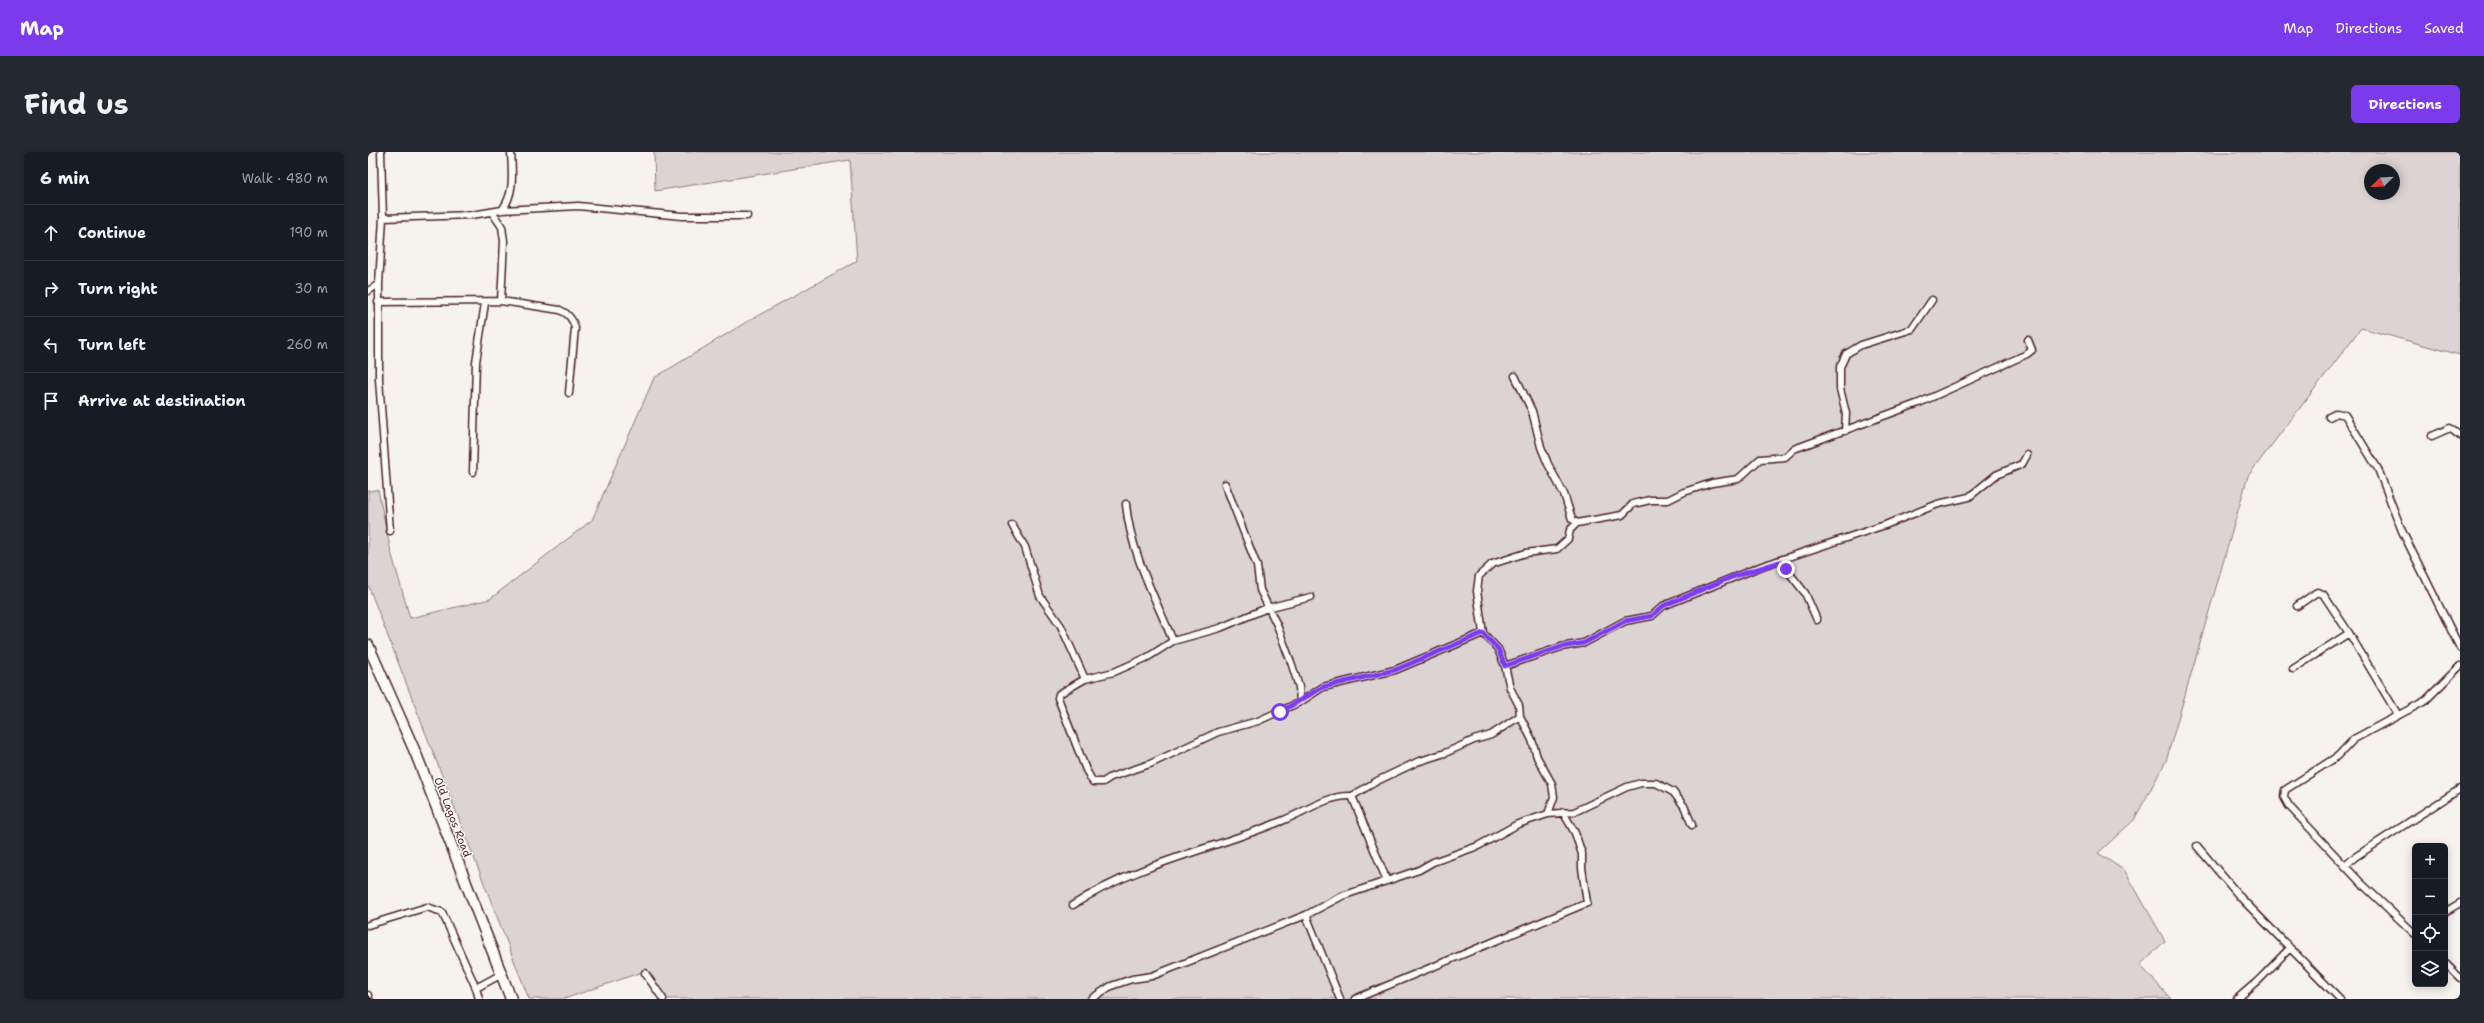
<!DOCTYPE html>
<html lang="en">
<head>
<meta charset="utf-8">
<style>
	:root { --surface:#171b24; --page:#242831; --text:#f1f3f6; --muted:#9ea1a6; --line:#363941; --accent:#7c3aed }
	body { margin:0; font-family:"Shantell Sans",sans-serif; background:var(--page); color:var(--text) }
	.controls { position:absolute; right:12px; bottom:12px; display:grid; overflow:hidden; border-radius:6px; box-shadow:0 2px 10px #0003 }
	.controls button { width:36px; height:36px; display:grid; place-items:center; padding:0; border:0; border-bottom:1px solid var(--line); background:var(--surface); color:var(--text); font:20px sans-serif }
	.compass { position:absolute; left:1996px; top:12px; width:36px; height:36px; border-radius:50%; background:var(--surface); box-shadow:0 2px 10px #0003; rotate:246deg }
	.stop { position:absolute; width:12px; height:12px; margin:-9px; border:3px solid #7c3aed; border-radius:50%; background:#fff }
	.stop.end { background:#7c3aed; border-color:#fff; box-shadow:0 1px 4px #0008 }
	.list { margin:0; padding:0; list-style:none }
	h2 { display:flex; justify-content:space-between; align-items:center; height:52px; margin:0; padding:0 16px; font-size:17px }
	h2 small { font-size:13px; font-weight:400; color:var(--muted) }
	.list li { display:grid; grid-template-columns:26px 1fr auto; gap:12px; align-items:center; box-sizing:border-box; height:56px; padding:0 16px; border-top:1px solid var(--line) }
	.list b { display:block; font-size:15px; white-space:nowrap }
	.list em { font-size:13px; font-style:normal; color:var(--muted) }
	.icon { flex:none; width:22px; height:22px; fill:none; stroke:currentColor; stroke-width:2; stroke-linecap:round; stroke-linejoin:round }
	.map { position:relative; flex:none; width:2092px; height:847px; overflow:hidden; border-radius:6px }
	header { display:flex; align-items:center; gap:24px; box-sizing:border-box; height:56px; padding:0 20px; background:var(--accent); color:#fff }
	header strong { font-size:19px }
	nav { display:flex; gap:22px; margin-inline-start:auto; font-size:14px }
	.intro { display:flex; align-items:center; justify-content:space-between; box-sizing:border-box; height:96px; padding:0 24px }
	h1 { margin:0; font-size:28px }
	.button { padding:10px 18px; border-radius:6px; background:var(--accent); color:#fff; font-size:14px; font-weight:700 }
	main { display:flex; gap:24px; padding:0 24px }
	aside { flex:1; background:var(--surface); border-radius:6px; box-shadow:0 2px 10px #0003 }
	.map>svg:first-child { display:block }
	.green { fill:#dcd4d2; stroke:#937a7e; fill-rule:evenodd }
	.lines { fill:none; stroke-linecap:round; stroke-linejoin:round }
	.minor-casing { stroke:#4a1f2b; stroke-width:9 }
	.primary-casing { stroke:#4a1f2b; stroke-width:13 }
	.minor { stroke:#fdfcf7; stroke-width:6 }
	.primary { stroke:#fdfcf7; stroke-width:10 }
	.route { stroke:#7c3aed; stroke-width:5 }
	.labels { text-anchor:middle; stroke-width:3; stroke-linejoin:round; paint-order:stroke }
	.street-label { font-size:11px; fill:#4a1f2b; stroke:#fdfcf7 }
</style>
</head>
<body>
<header>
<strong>Map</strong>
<nav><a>Map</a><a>Directions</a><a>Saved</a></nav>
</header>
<div class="intro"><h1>Find us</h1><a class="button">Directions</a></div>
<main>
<aside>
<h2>6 min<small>Walk · 480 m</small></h2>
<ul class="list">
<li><svg class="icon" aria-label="ahead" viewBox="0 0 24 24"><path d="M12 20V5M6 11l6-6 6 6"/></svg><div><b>Continue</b></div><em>190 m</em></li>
<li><svg class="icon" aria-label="right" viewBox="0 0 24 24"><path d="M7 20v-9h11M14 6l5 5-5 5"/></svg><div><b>Turn right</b></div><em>30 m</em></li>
<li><svg class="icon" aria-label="left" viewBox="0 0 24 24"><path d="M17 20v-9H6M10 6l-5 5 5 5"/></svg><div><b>Turn left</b></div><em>260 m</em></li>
<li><svg class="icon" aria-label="arrive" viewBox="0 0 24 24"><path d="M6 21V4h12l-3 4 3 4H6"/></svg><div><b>Arrive at destination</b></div></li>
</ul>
</aside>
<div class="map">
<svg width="2092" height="847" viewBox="0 0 2092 847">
	<rect width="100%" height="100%" fill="#f6f3ef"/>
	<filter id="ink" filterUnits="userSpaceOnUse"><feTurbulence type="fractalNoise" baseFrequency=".025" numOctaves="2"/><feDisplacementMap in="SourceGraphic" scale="8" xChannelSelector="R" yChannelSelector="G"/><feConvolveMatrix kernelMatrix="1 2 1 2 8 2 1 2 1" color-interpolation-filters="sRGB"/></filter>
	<g filter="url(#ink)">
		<path class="green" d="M 286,0 L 2092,0 L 2092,203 L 1993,176 L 1880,324 L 1798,609 L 1766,668 L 1730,701 L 1757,719 L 1797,789 L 1772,813 L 1803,847 L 290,847 L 280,818 L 196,847 L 161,847 L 0,433 L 0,339 L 10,338 L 23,400 L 42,466 L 122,447 L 224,368 L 286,226 L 380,169 L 489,109 L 482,8 L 287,39 ZM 2002,18 L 2026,18 L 2026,42 L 2002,42 Z"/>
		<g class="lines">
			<defs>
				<path id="minor" d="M 134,58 C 147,41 144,21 143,0
					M 124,60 L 134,75 L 136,89 L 133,149 L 192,158 C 201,162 205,167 207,176 L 201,241
					M 15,66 L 104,63 L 134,58 L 210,54 L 314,64 L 379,64
					M 11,132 L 11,227 L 22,379
					M 0,139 L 11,132 L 15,66 L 13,0
					M 10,150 L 133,149
					M 1147,224 L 1164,259 L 1173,295 L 1180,312 L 1196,342 L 1204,367 L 1209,371
					M 1961,265 L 1969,261 L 1977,263 L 2010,317 L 2034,379 L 2092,496
					M 1477,279 L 1478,261 L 1472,237 L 1472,215 L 1478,202 L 1493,193 L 1544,177 L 1564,148
					M 2064,284 L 2082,276 L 2092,284
					M 105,320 L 108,210 L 117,151
					M 857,332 L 889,414 L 892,438 L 909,473 L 924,513 L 931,535 L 932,550
					M 758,352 C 762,399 787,446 805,489
					M 644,373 L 657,395 L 672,444 L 693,474 L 717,527
					M 1412,409 L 1437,441 L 1449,468
					M 943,445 L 899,456 L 852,476 L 805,489 L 780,505 L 746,520 L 717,527 L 691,542 L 690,546 L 718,618 L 725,630 L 735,630 L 743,625 L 782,612 L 850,580 L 890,569 L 932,550 L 955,535 L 1027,518 L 1115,481 L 1130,497 L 1137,514 L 1142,536 L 1151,553 L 1152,564 L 1164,588 L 1169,605 L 1184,632 L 1186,645 L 1180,662
					M 1929,454 L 1949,440 L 1955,442 L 1981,481 L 2030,563
					M 1115,481 L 1109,439 L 1111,424 L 1124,412 L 1158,401 L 1189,397 L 1200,387 L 1202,378 L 1209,371 L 1254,363 L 1265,352 L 1282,348 L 1300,348 L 1316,340 L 1344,331 L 1370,327 L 1392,307 L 1417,305 L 1426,297 L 1551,251 L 1659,202 L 1664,198 L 1660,188
					M 1137,514 L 1193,495 L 1216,491 L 1257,469 L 1284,464 L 1295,454 L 1394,414 L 1517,373 L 1570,352 L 1601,345 L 1628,323 L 1654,312 L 1659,303
					M 1925,517 L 1981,481
					M 1829,694 L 1873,746 L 1972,847
					M 1977,714 L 1987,705 L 2092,637
					M 1019,729 L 984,644 L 1009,629 L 1049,610 L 1077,601 L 1106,588 L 1123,583 L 1152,564
					M 705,753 C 769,711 847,697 916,668 C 939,659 959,643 984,644
					M 2077,760 L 2092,751
					M 938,763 L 972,847
					M 0,773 L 59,755 L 74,760 L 108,836
					M 2047,782 L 1992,730 L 1921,654 L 1916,645 L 1917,638 L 1970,604 L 1986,587 L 2057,549 L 2092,514
					M 2077,811 L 2092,826
					M 277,821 L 295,847
					M 0,843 L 1,847
					M 111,847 L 108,836 L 134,822
					M 723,847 L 743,834 L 764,827 L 784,824 L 938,763 L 974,744 L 1051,718 L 1065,710 L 1110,694 L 1150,672 L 1180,662 L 1206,660 L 1259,635 L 1273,631 L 1288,631 L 1305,640 L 1316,654 L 1324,673
					M 987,847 L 1219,751 L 1214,716 L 1214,702 L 1207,681 L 1195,660
					M 1869,847 L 1891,828 L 1922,796"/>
				<path id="primary" d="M 0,493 L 48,602 L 143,847"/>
			</defs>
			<use href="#minor" class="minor-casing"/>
			<use href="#primary" class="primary-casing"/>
			<use href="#minor" class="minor"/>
			<use href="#primary" class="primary"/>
		</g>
	</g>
	<g class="lines" filter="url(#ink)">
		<path class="route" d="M 912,560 L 955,535 L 1027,518 L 1115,481 L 1130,497 L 1137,514 L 1193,495 L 1216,491 L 1257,469 L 1284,464 L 1295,454 L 1364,425 L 1412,410 L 1418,417"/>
	</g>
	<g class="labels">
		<g class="street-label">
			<text transform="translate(85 665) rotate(69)" y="4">Old Lagos Road</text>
		</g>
	</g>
</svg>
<div class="controls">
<button>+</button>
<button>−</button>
<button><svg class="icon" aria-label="locate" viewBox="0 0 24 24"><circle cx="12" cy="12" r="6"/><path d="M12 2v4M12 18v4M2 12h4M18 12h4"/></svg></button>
<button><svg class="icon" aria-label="layers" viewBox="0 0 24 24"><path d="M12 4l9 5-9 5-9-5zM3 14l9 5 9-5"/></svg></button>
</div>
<svg class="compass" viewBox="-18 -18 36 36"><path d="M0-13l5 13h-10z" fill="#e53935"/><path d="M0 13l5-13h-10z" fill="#9ea1a6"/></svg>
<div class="stop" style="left:912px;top:560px"></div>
<div class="stop end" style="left:1418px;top:417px"></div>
</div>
</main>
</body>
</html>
